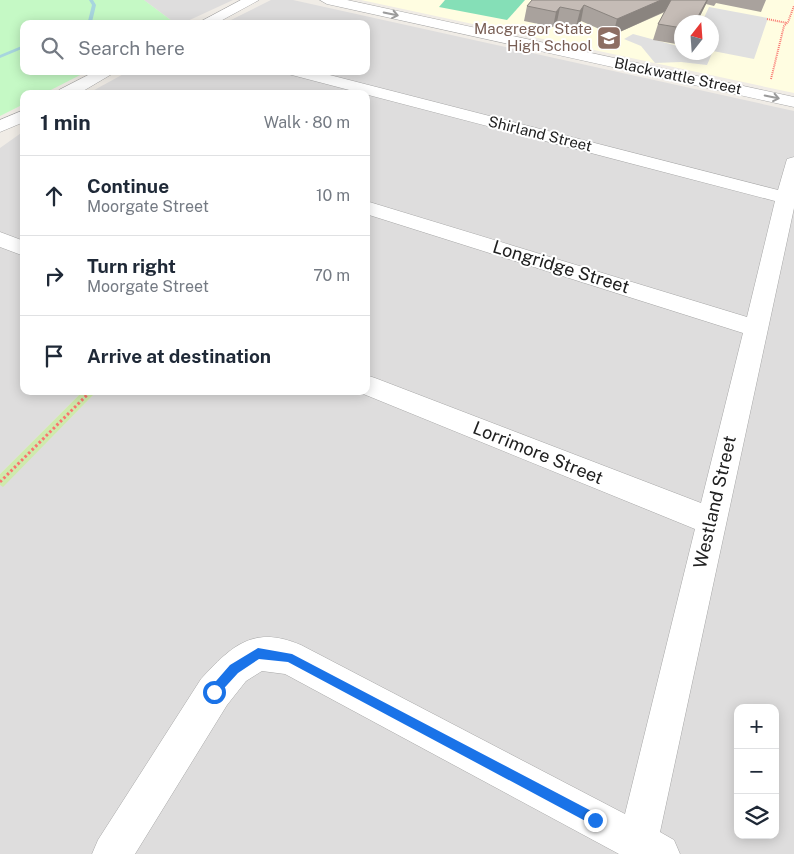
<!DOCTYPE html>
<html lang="en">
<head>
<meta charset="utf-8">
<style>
	:root { --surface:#fff; --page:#f6f6f7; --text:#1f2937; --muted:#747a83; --line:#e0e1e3 }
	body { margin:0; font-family:"Public Sans",sans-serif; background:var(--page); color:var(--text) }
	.controls { position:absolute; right:15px; bottom:15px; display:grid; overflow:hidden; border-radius:10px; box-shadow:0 2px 12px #0003 }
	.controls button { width:45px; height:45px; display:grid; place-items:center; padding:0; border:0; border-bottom:1px solid var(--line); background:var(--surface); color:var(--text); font:25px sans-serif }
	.compass { position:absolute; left:674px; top:15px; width:45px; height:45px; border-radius:50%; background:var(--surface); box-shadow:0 2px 12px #0003; rotate:17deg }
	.stop { position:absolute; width:15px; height:15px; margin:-11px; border:4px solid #1a73e8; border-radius:50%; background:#fff }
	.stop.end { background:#1a73e8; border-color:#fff; box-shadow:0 1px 5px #0008 }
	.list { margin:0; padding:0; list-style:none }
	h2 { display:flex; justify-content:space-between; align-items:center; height:65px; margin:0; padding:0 20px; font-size:21px }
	h2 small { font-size:16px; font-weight:400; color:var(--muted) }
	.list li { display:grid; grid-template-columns:32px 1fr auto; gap:15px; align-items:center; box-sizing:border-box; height:80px; padding:0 20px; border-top:1px solid var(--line) }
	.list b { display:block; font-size:19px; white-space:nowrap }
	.list p { margin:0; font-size:16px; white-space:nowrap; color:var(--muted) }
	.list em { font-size:16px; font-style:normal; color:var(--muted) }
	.icon { flex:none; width:28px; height:28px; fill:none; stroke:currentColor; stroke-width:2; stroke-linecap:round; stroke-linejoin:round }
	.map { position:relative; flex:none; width:794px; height:854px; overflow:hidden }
	.search { position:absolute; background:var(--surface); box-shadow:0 2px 12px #0003; left:20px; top:20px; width:350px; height:55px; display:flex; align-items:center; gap:12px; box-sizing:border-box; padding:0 18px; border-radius:10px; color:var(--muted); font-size:19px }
	.panel { position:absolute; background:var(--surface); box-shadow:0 2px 12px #0003; left:20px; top:90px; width:350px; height:305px; border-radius:10px }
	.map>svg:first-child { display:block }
	.residential { fill:#dedddd; fill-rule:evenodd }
	.education { fill:#fffde1; fill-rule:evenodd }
	.grass { fill:#cfeaad }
	.park { fill:#c5f9c5 }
	.pitch { fill:#85dfb7 }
	.parking { fill:#e0e0e0 }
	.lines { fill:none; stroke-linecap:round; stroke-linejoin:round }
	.stream { fill:#a7d5de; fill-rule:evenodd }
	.minor-casing { stroke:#a7a7a7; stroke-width:1 }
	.path-far1 { stroke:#f9756f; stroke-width:2; stroke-dasharray:1 1; stroke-linecap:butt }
	.path { stroke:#f9756f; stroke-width:3; stroke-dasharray:2.5 2.5; stroke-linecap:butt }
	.minor { fill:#fff; fill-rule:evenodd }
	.wall { fill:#a9a29d }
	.shaded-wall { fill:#8a847f }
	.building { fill:#c5bcb6; stroke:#8a847f }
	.oneway { stroke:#9b9b9b }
	.route { fill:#1a73e8 }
	.labels { text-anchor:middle; stroke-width:4; stroke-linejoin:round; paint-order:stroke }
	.far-education-label { font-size:15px; fill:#785e54; stroke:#fff; text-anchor:end }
	.far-street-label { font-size:15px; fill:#202020; stroke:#fff }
	.street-label { font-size:18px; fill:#202020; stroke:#fff }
</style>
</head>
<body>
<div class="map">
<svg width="794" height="854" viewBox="0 0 794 854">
	<rect width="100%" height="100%" fill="#f0ece6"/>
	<path class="residential" d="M 144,0 L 233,0 L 181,24 L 176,24 Z
		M 271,0 L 293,0 L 794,111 L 794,854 L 0,854 L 0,485 L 3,486 L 97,391 L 366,391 L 366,94 L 87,94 L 129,71 L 366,71 L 366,24 L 223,24 ZM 738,708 L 775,708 L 775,835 L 738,835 Z
		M 24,131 L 24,391 L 83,391 L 0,474 L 0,148 Z"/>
	<path class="education" d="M 361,0 L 794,0 L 794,93 ZM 682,22 L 712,22 L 712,52 L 682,52 Z"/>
	<path class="grass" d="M 83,391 L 97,391 L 3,487 L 0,485 L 0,474 Z"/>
	<path class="park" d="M 0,0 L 144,0 L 176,24 L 24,24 L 24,71 L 88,71 L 43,94 L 24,94 L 24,104 L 0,116 Z"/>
	<path class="pitch" d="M 445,0 L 525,0 L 507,20 L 439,7 Z"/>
	<path class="parking" d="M 709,7 L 768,18 L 754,59 L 713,51 L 707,65 L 681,62 L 655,63 L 641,46 L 624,39 L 633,34 L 681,47 L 682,52 L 712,52 L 712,22 L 702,22 Z"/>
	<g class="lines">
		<path class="stream" d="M 89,0 L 93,0 L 96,5 L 92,22 L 90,24 L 85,24 L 88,21 L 92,5 Z
			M 24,45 L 24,48 L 0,58 L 0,55 Z"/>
		<defs>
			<path id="minor" d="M 241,0 L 259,0 L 215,24 L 196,24 Z
				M 320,0 L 347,0 L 794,97 L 794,107 L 327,4 Z
				M 96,71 L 117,71 L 78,94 L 57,94 L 59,90 Z
				M 286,71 L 314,71 L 778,190 L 787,159 L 794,157 L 794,208 L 660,832 L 674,840 L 680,854 L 619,854 L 285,674 L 262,671 L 246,681 L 227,705 L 135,854 L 92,854 L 98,840 L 201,679 C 232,645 254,625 301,645 L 625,814 L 695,529 L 356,391 L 366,391 L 366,375 L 375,378 L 701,503 L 743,333 L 366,214 L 366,201 L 747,317 L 775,201 L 288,74 Z
				M 24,110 L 24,122 L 0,132 L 0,120 Z
				M 0,232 L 24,241 L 24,256 L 0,247 Z"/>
		</defs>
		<use href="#minor" class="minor-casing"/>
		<path class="path-far1" d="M 767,19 L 787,23
			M 771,79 L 784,26 L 788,22 L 794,6"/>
		<path class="path" d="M 0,482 L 91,391"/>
		<use href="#minor" class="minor"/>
	</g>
	<path class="wall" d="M 532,0 L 766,0 L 761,12 L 716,3 L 714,6 L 706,4 L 697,22 L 682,22 L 682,45 L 653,40 L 658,24 L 665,12 L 613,35 L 581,21 L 576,26 L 557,22 L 553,27 L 524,21 L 527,6 Z"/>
	<path class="shaded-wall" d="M 661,0 L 673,0 L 670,9 L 613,35 L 617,19 Z
		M 707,0 L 708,0 L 697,22 L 695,22 Z
		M 584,5 L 581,21 L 576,26 L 580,11 Z
		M 560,7 L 557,22 L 553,27 L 556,12 Z"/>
	<path class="building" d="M 532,0 L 661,0 L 617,19 L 584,5 L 580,11 L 560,7 L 556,12 L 527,6 Z
		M 671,0 L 707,0 L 695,22 L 682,22 L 682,28 L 658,24 Z"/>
	<defs><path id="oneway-shaft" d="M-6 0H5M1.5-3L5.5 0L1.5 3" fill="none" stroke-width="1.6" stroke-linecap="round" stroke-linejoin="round" transform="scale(1.25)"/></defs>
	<g class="oneway">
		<use href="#oneway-shaft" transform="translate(391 14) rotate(12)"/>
		<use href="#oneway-shaft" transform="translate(772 97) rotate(12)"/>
	</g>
	<path class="route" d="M 258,648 L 292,654 L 599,815 L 599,824 L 591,824 L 288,662 L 259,659 L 238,673 L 217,696 L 210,696 L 210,688 L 230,665 Z"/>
	<defs>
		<symbol id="school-square" viewBox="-11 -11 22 22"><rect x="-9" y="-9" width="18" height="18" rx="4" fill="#8d6e63" stroke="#fff"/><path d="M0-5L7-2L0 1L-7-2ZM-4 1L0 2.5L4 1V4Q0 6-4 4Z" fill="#fff"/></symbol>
	</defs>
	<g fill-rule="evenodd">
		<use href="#school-square" x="595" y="24" width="28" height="28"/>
	</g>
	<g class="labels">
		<g class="far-education-label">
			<text x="592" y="34">Macgregor State<tspan x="592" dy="17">High School</tspan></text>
		</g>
		<g class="far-street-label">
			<text transform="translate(678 76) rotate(12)" y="5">Blackwattle Street</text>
			<text transform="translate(540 134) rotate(14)" y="5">Shirland Street</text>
		</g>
		<g class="street-label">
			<text transform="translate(561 267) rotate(17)" y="6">Longridge Street</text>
			<text transform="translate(538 453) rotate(22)" y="6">Lorrimore Street</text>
			<text transform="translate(715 502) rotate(-77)" y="6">Westland Street</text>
		</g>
	</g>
</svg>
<div class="controls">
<button>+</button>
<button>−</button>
<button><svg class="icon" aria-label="layers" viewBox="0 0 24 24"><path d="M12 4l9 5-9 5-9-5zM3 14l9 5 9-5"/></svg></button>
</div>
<svg class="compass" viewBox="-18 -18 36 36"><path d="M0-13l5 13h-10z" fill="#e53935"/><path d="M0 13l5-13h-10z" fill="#747a83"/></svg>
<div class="stop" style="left:214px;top:692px"></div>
<div class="stop end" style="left:595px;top:820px"></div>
<div class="search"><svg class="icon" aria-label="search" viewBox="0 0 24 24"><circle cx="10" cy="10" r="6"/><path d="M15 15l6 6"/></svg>Search here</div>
<section class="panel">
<h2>1 min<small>Walk · 80 m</small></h2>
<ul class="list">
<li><svg class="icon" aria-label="ahead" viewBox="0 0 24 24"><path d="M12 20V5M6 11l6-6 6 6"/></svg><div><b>Continue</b><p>Moorgate Street</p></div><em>10 m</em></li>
<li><svg class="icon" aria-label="right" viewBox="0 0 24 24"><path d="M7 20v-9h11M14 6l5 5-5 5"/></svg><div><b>Turn right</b><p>Moorgate Street</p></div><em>70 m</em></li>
<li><svg class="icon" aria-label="arrive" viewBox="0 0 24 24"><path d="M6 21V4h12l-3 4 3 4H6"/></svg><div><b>Arrive at destination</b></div></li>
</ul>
</section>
</div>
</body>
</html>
